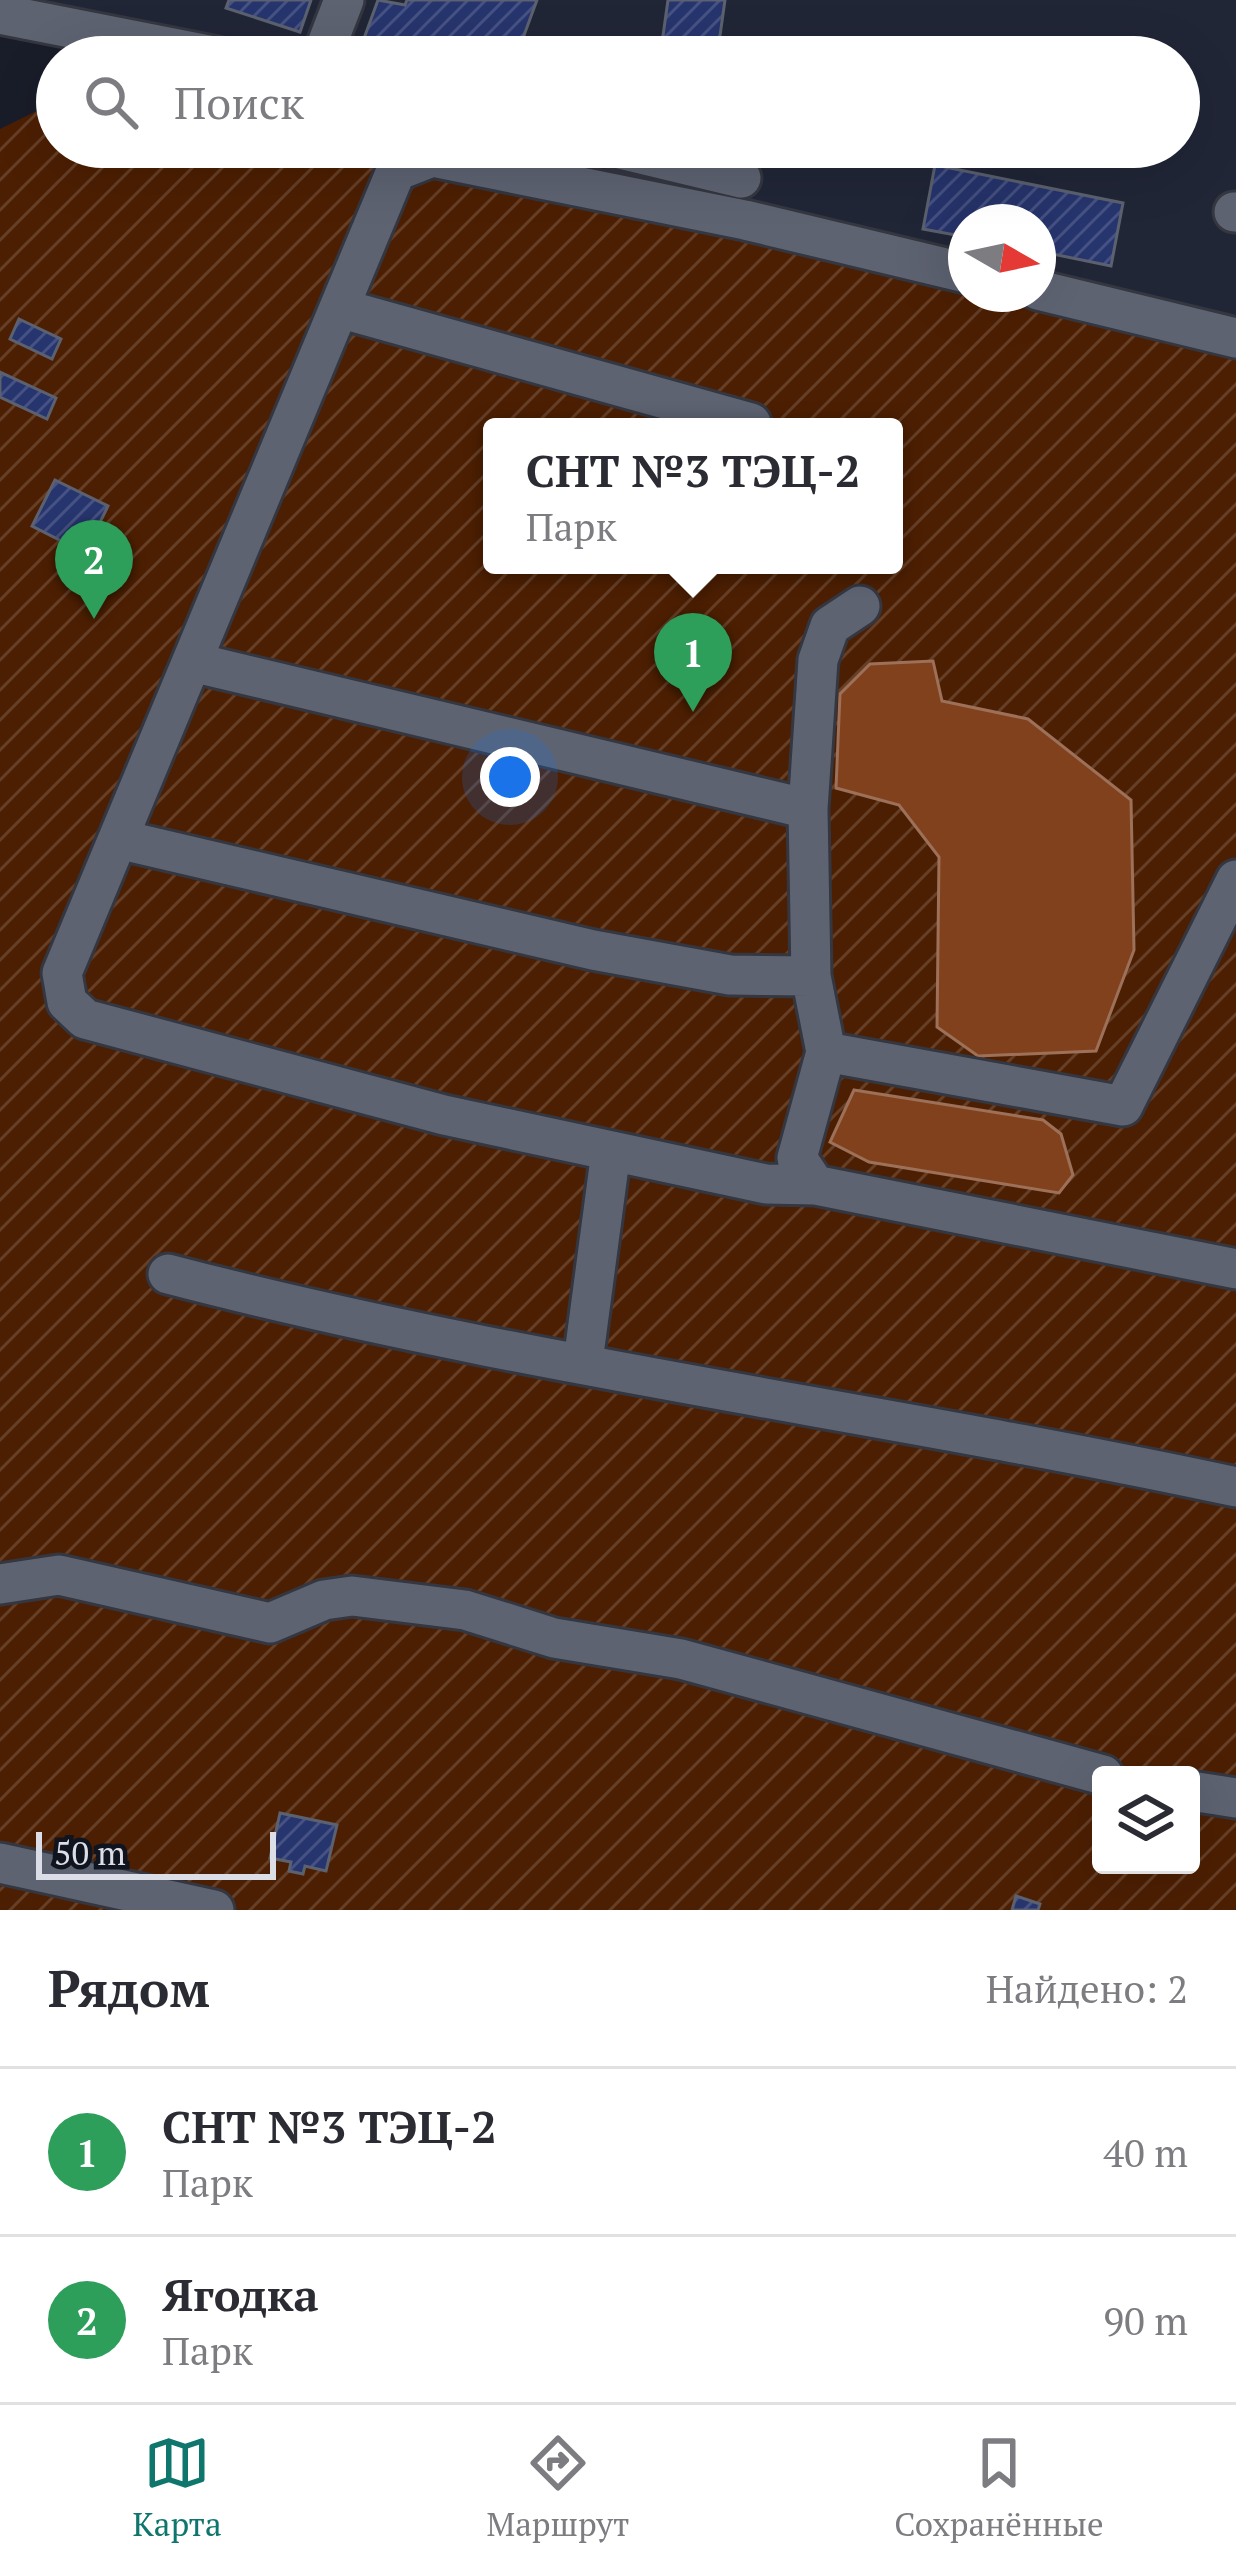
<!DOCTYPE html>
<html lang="ru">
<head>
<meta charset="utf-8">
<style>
	:root { --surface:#fff; --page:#f2f2f3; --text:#2b2b33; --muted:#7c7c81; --line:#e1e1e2; --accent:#0f766e }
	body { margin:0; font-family:"PT Serif",serif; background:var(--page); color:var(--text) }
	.controls { position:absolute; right:36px; bottom:36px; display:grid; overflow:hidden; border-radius:12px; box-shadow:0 12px 48px #0002 }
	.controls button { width:108px; height:108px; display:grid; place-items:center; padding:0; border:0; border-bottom:3px solid var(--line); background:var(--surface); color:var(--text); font:60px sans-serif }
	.compass { position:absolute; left:948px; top:204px; width:108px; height:108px; border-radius:50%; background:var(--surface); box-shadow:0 12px 48px #0002; rotate:99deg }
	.scale { position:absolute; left:36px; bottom:30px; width:240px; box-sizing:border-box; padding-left:12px; border:6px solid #dbdee7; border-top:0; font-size:33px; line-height:42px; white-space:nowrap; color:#dbdee7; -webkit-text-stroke:9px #10141f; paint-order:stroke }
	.you { position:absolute; left:510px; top:777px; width:42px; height:42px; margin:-30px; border:9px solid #fff; border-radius:50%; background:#1a73e8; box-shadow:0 0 0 18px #1a73e833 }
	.badge { display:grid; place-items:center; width:78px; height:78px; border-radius:50%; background:var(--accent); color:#fff; font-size:39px; font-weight:700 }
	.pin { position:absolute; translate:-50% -99px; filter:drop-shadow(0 3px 6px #0008) }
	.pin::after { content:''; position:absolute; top:63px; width:42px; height:36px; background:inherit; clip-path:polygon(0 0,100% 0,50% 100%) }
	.popup { position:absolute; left:483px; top:418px; width:420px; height:156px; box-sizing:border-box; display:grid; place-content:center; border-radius:12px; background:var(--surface); filter:drop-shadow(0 3px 9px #0005); font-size:39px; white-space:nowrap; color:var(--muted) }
	.popup b { font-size:45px; color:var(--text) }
	.popup::after { content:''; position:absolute; left:50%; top:100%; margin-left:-24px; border:24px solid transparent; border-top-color:var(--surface) }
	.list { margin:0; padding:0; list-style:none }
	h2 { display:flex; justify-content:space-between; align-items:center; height:156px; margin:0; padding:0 48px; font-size:51px }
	h2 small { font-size:39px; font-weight:400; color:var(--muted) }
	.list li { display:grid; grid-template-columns:78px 1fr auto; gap:36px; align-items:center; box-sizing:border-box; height:168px; padding:0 48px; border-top:3px solid var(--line) }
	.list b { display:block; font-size:45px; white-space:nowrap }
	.list p { margin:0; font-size:39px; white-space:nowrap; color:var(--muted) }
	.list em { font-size:39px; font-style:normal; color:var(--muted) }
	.icon { flex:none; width:66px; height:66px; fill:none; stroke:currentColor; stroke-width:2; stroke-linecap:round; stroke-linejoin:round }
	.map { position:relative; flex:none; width:1236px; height:1910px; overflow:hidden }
	.search { position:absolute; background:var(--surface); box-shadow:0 12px 48px #0002; left:36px; right:36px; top:36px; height:132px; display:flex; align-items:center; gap:30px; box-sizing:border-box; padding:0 42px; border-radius:66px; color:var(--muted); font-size:45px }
	.sheet { height:492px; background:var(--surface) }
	nav { display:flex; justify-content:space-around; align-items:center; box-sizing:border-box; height:168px; border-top:3px solid var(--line); background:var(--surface); font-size:33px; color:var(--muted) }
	nav a { display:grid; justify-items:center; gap:6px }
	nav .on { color:var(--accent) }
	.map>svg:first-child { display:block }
	.built { fill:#212637 }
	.garden { fill:url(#garden-furrows); fill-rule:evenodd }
	.water { fill:#81411c; stroke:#9c7059; stroke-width:3 }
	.building { fill:url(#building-hatch); stroke:#5c616f; stroke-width:3 }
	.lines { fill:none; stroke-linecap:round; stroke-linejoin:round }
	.minor-casing { stroke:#343640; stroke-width:45 }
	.minor { stroke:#5e6372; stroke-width:39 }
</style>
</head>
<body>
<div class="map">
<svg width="1236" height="1910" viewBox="0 0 1236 1910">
	<defs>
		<pattern id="garden-furrows" width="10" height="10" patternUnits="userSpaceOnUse" patternTransform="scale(3)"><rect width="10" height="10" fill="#4d1f02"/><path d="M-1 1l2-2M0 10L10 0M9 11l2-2" fill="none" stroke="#663f27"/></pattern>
		<pattern id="building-hatch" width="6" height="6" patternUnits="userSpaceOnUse" patternTransform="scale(3)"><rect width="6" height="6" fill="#27356e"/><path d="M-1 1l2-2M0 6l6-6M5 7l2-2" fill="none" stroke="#465283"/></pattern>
	</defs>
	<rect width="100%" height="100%" fill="#191d29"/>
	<path class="built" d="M 35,0 L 1236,0 L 1236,319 L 1038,277 L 1038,222 L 966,222 L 966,260 L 496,147 L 1179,147 L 1179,57 L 186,57 L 197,39 Z"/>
	<path class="garden" d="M 57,101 L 57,147 L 467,147 L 966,268 L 966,294 L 1038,294 L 1236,333 L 1236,1910 L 0,1910 L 0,129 ZM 492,427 L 894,427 L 894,565 L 492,565 ZM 1101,1775 L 1191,1775 L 1191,1865 L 1101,1865 Z"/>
	<path class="water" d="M 933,661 L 942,701 L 1028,719 L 1131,800 L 1134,950 L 1096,1051 L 978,1056 L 937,1027 L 939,857 L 899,805 L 836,788 L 840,694 L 870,664 Z
		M 854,1090 L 1043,1120 L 1061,1134 L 1073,1175 L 1059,1193 L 869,1162 L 830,1142 Z"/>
	<path class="building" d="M 229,0 L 311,0 L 300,32 L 226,8 Z
		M 378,0 L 405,5 L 407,0 L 537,0 L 516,57 L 373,57 L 359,52 Z
		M 668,0 L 725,0 L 717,57 L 660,57 Z
		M 935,165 L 1123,203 L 1111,266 L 1038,251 L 1038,222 L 966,222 L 966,237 L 923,229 Z
		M 19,319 L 61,339 L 52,359 L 10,339 Z
		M 0,372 L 56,398 L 47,419 L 0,397 Z
		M 55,480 L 108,506 L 85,553 L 32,526 Z
		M 280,1813 L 337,1825 L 326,1871 L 305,1866 L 303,1874 L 289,1871 L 291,1862 L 270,1858 Z
		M 1016,1896 L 1040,1904 L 1038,1910 L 1012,1910 Z"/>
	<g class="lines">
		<defs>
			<path id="minor" d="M 0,14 L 218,57
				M 322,57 L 344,0
				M 612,147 L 741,178
				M 1234,212 L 1236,212
				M 966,273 L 745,220 L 432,157 L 396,171 L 62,973 L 67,1002 L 85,1019 L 444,1115 L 766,1184 L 815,1185 L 1236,1269
				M 1038,290 L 1236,338
				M 339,308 L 751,423
				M 192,662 L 808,809
				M 118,839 L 593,950 L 730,975 L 811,976
				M 826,1052 L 1123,1106 L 1236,880
				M 815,1185 L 797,1158 L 826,1052 L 811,976 L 808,809 L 818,660 L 830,626 L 860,606
				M 168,1274 C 519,1366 881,1411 1236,1487
				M 583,1362 L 611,1151
				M 0,1584 L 59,1575 L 270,1623 L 324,1600 L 352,1596 L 465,1610 L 554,1638 L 681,1659 L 1103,1775
				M 1191,1791 L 1236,1798
				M 0,1863 L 214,1910"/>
		</defs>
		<use href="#minor" class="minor-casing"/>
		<use href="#minor" class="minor"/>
	</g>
</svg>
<div class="controls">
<button><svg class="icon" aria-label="layers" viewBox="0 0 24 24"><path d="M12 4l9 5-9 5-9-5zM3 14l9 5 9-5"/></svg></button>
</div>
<svg class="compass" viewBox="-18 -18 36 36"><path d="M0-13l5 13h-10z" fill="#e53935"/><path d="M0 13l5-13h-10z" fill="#7c7c81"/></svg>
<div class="scale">50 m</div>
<div class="you"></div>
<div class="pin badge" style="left:693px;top:712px;background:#2e9e5b">1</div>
<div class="popup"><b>СНТ №3 ТЭЦ-2</b>Парк</div>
<div class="pin badge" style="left:94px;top:619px;background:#2e9e5b">2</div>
<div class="search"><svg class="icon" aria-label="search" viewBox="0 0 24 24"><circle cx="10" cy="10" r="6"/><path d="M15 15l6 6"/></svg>Поиск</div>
</div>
<section class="sheet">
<h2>Рядом<small>Найдено: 2</small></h2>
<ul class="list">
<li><span class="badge" style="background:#2e9e5b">1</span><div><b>СНТ №3 ТЭЦ-2</b><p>Парк</p></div><em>40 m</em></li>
<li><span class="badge" style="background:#2e9e5b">2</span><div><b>Ягодка</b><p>Парк</p></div><em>90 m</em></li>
</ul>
</section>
<nav>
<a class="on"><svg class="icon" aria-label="map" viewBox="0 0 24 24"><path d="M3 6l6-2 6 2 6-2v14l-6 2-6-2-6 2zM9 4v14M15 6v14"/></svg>Карта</a>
<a><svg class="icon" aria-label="directions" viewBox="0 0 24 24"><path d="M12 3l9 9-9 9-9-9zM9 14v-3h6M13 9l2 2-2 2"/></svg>Маршрут</a>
<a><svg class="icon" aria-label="saved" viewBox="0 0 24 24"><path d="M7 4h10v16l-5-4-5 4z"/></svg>Сохранённые</a>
</nav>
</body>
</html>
